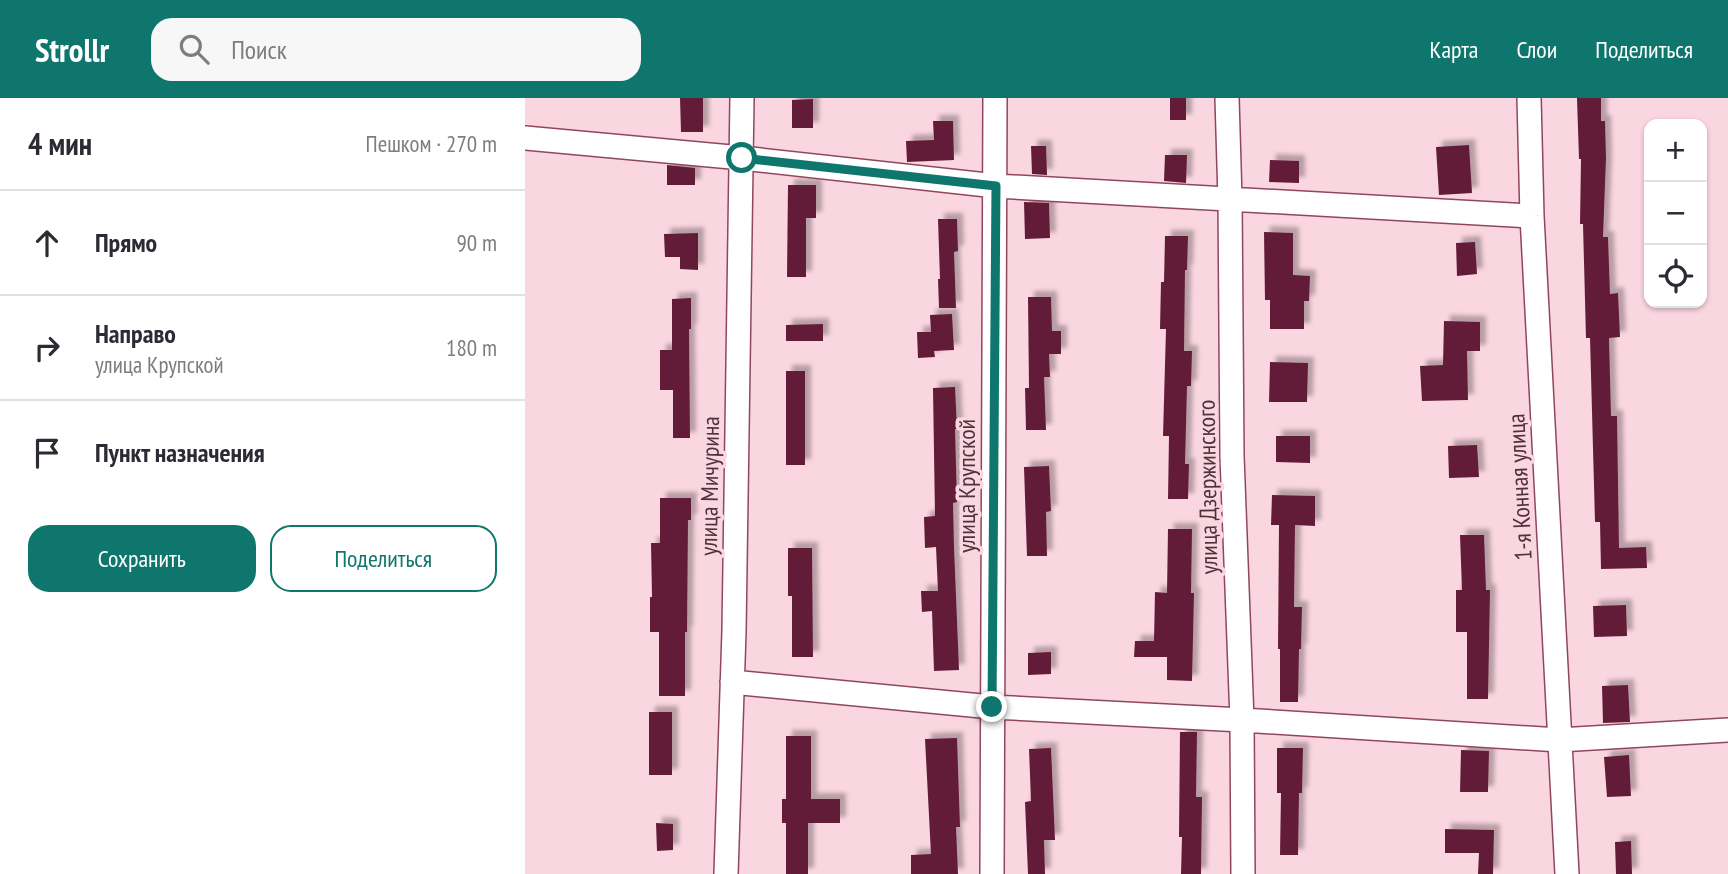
<!DOCTYPE html>
<html lang="ru">
<head>
<meta charset="utf-8">
<style>
	:root { --surface:#fff; --page:#f7f7f7; --text:#2b2b33; --muted:#7c7c81; --line:#e1e1e2; --accent:#0f766e }
	body { margin:0; font-family:"PT Sans Narrow",sans-serif; background:var(--page); color:var(--text) }
	.controls { position:absolute; right:21px; top:21px; display:grid; overflow:hidden; border-radius:14px; box-shadow:0 2px 5px #0004 }
	.controls button { width:63px; height:63px; display:grid; place-items:center; padding:0; border:0; border-bottom:2px solid var(--line); background:var(--surface); color:var(--text); font:35px sans-serif }
	.stop { position:absolute; width:21px; height:21px; margin:-16px; border:5px solid #0f766e; border-radius:50%; background:#fff }
	.stop.end { background:#0f766e; border-color:#fff; box-shadow:0 2px 7px #0008 }
	.list { margin:0; padding:0; list-style:none }
	h2 { display:flex; justify-content:space-between; align-items:center; height:91px; margin:0; padding:0 28px; font-size:30px }
	h2 small { font-size:23px; font-weight:400; color:var(--muted) }
	.list li { display:grid; grid-template-columns:46px 1fr auto; gap:21px; align-items:center; box-sizing:border-box; height:105px; padding:0 28px; border-top:2px solid var(--line) }
	.list b { display:block; font-size:26px; white-space:nowrap }
	.list p { margin:0; font-size:23px; white-space:nowrap; color:var(--muted) }
	.list em { font-size:23px; font-style:normal; color:var(--muted) }
	.actions { display:flex; gap:14px; padding:21px 28px }
	.actions a { flex:1; padding:16px 0; border:2px solid var(--accent); border-radius:21px; text-align:center; font-size:24px; color:var(--accent) }
	.actions .main { background:var(--accent); color:#fff }
	.icon { flex:none; width:38px; height:38px; fill:none; stroke:currentColor; stroke-width:2; stroke-linecap:round; stroke-linejoin:round }
	.map { position:relative; flex:none; width:1203px; height:776px; overflow:hidden }
	header { display:flex; align-items:center; gap:42px; box-sizing:border-box; height:98px; padding:0 35px; background:var(--accent); color:#fff }
	header strong { font-size:33px }
	nav { display:flex; gap:38px; margin-inline-start:auto; font-size:24px }
	.search { width:490px; height:63px; background:var(--page); display:flex; align-items:center; gap:18px; box-sizing:border-box; padding:0 24px; border-radius:21px; color:var(--muted); font-size:26px }
	main { display:flex }
	aside { flex:1; background:var(--surface) }
	.map>svg:first-child { display:block }
	.building { fill:#621c38; filter:url(#shadow) }
	.lines { fill:none; stroke-linecap:round; stroke-linejoin:round }
	.street-casing { stroke:#914660; stroke-width:26 }
	.street { stroke:#fff; stroke-width:23 }
	.route { stroke:#0f766e; stroke-width:9 }
	.labels { text-anchor:middle; stroke-width:7; stroke-linejoin:round; paint-order:stroke }
	.street-label { font-size:24px; fill:#52303b; stroke:#fad6e0 }
</style>
</head>
<body>
<header>
<strong>Strollr</strong>
<div class="search"><svg class="icon" aria-label="search" viewBox="0 0 24 24"><circle cx="10" cy="10" r="6"/><path d="M15 15l6 6"/></svg>Поиск</div>
<nav><a>Карта</a><a>Слои</a><a>Поделиться</a></nav>
</header>
<main>
<aside>
<h2>4 мин<small>Пешком · 270 m</small></h2>
<ul class="list">
<li><svg class="icon" aria-label="ahead" viewBox="0 0 24 24"><path d="M12 20V5M6 11l6-6 6 6"/></svg><div><b>Прямо</b></div><em>90 m</em></li>
<li><svg class="icon" aria-label="right" viewBox="0 0 24 24"><path d="M7 20v-9h11M14 6l5 5-5 5"/></svg><div><b>Направо</b><p>улица Крупской</p></div><em>180 m</em></li>
<li><svg class="icon" aria-label="arrive" viewBox="0 0 24 24"><path d="M6 21V4h12l-3 4 3 4H6"/></svg><div><b>Пункт назначения</b></div></li>
</ul>
<div class="actions"><a class="main">Сохранить</a><a>Поделиться</a></div>
</aside>
<div class="map">
<svg width="1203" height="776" viewBox="0 0 1203 776">
	<defs>
		<filter id="shadow"><feDropShadow dx="6" dy="-6" stdDeviation="2" flood-color="#0004"/></filter>
	</defs>
	<rect width="100%" height="100%" fill="#fad6e0"/>
	<path class="building" d="M 155,0 L 178,0 L 178,34 L 156,34 Z
		M 645,0 L 661,0 L 661,22 L 645,22 Z
		M 1052,0 L 1076,0 L 1076,23 L 1080,23 L 1081,60 L 1078,139 L 1083,139 L 1085,196 L 1093,195 L 1095,239 L 1084,240 L 1086,318 L 1092,318 L 1094,450 L 1121,449 L 1122,470 L 1076,471 L 1075,424 L 1070,424 L 1065,240 L 1061,240 L 1058,126 L 1055,126 L 1056,61 L 1054,61 Z
		M 288,1 L 288,30 L 267,30 L 267,2 Z
		M 408,23 L 428,23 L 429,62 L 382,64 L 381,43 L 409,42 Z
		M 944,47 L 947,95 L 914,97 L 911,49 Z
		M 506,48 L 521,48 L 522,77 L 507,76 Z
		M 640,57 L 662,57 L 661,85 L 639,83 Z
		M 745,62 L 774,63 L 774,85 L 744,84 Z
		M 142,67 L 170,70 L 170,87 L 142,87 Z
		M 263,87 L 291,87 L 291,120 L 281,120 L 281,179 L 262,179 Z
		M 499,104 L 524,105 L 525,140 L 500,141 Z
		M 413,121 L 432,121 L 433,153 L 429,154 L 431,210 L 414,210 L 413,181 L 415,181 Z
		M 739,134 L 768,135 L 768,177 L 785,178 L 784,203 L 779,203 L 779,231 L 745,231 L 745,202 L 740,202 Z
		M 173,135 L 173,172 L 155,171 L 155,159 L 140,159 L 139,136 Z
		M 640,138 L 663,138 L 662,172 L 660,172 L 659,253 L 667,253 L 666,288 L 662,288 L 660,366 L 664,366 L 663,401 L 643,401 L 644,338 L 638,338 L 641,231 L 635,231 L 636,184 L 639,184 Z
		M 950,144 L 952,176 L 932,178 L 931,145 Z
		M 503,199 L 526,199 L 527,233 L 536,233 L 536,256 L 524,256 L 525,279 L 519,279 L 521,332 L 501,332 L 500,290 L 504,290 Z
		M 166,200 L 166,231 L 164,231 L 165,340 L 148,340 L 148,292 L 135,292 L 135,252 L 147,252 L 147,201 Z
		M 427,216 L 429,252 L 409,253 L 410,259 L 393,260 L 392,234 L 406,234 L 405,217 Z
		M 919,223 L 955,224 L 955,253 L 942,253 L 943,302 L 897,303 L 895,268 L 918,267 Z
		M 298,226 L 298,243 L 261,243 L 261,227 Z
		M 745,264 L 783,265 L 782,304 L 744,304 Z
		M 261,273 L 280,273 L 280,367 L 261,367 Z
		M 430,289 L 432,331 L 430,331 L 432,404 L 428,405 L 429,449 L 434,572 L 409,573 L 407,513 L 397,514 L 396,493 L 413,493 L 411,449 L 400,450 L 399,419 L 410,418 L 408,290 Z
		M 751,338 L 785,338 L 785,365 L 751,364 Z
		M 952,347 L 954,379 L 924,380 L 923,348 Z
		M 524,368 L 526,413 L 521,414 L 522,458 L 502,458 L 499,369 Z
		M 747,397 L 790,398 L 790,428 L 770,427 L 769,509 L 777,509 L 776,551 L 774,551 L 773,604 L 755,604 L 755,551 L 753,551 L 754,427 L 746,427 Z
		M 135,400 L 166,400 L 166,422 L 163,422 L 162,534 L 160,534 L 160,598 L 134,598 L 134,534 L 125,534 L 125,499 L 127,499 L 126,445 L 135,445 Z
		M 643,431 L 667,431 L 666,495 L 669,495 L 667,583 L 642,582 L 642,559 L 609,559 L 610,543 L 629,543 L 630,494 L 642,495 Z
		M 935,437 L 959,437 L 961,492 L 965,492 L 963,601 L 942,601 L 942,534 L 931,534 L 931,492 L 937,492 Z
		M 263,450 L 287,450 L 288,559 L 267,559 L 267,498 L 263,498 Z
		M 1101,507 L 1102,538 L 1069,539 L 1068,508 Z
		M 526,554 L 526,576 L 503,577 L 503,555 Z
		M 1103,587 L 1105,624 L 1078,625 L 1077,588 Z
		M 124,614 L 147,614 L 147,677 L 124,677 Z
		M 655,634 L 672,634 L 671,699 L 677,699 L 676,776 L 656,776 L 657,739 L 654,739 Z
		M 261,638 L 286,638 L 286,701 L 315,701 L 315,725 L 283,725 L 283,776 L 261,776 L 261,725 L 257,725 L 257,701 L 261,701 Z
		M 432,640 L 435,729 L 431,729 L 433,776 L 386,776 L 386,757 L 406,756 L 400,641 Z
		M 526,650 L 530,742 L 519,742 L 520,776 L 503,776 L 500,704 L 506,703 L 504,651 Z
		M 752,650 L 778,650 L 777,695 L 774,695 L 773,757 L 755,757 L 756,695 L 752,695 Z
		M 936,652 L 964,653 L 963,694 L 935,694 Z
		M 1104,657 L 1106,698 L 1082,699 L 1079,659 Z
		M 131,725 L 148,726 L 148,752 L 132,753 Z
		M 920,731 L 969,732 L 968,776 L 953,776 L 954,755 L 920,755 Z
		M 1106,743 L 1107,776 L 1091,776 L 1090,744 Z"/>
	<g class="lines">
		<defs>
			<path id="street" d="M 702,0 L 705,101 L 707,358 L 717,622 L 718,776
				M 1004,0 L 1007,118 L 1042,776
				M 0,40 L 217,60 L 471,88 L 1007,118
				M 207,584 L 467,609 L 717,622 L 1034,642 L 1203,632
				M 201,776 L 209,533 L 217,0
				M 467,776 L 470,0"/>
		</defs>
		<use href="#street" class="street-casing"/>
		<use href="#street" class="street"/>
	</g>
	<g class="lines">
		<path class="route" d="M 217,60 L 471,88 L 467,609"/>
	</g>
	<g class="labels">
		<g class="street-label">
			<text transform="translate(185 388) rotate(-89)" y="8">улица Мичурина</text>
			<text transform="translate(442 388) rotate(-90)" y="8">улица Крупской</text>
			<text transform="translate(683 389) rotate(-91)" y="8">улица Дзержинского</text>
			<text transform="translate(995 389) rotate(-93)" y="8">1-я Конная улица</text>
		</g>
	</g>
</svg>
<div class="controls">
<button>+</button>
<button>−</button>
<button><svg class="icon" aria-label="locate" viewBox="0 0 24 24"><circle cx="12" cy="12" r="6"/><path d="M12 2v4M12 18v4M2 12h4M18 12h4"/></svg></button>
</div>
<div class="stop" style="left:217px;top:60px"></div>
<div class="stop end" style="left:467px;top:609px"></div>
</div>
</main>
</body>
</html>
